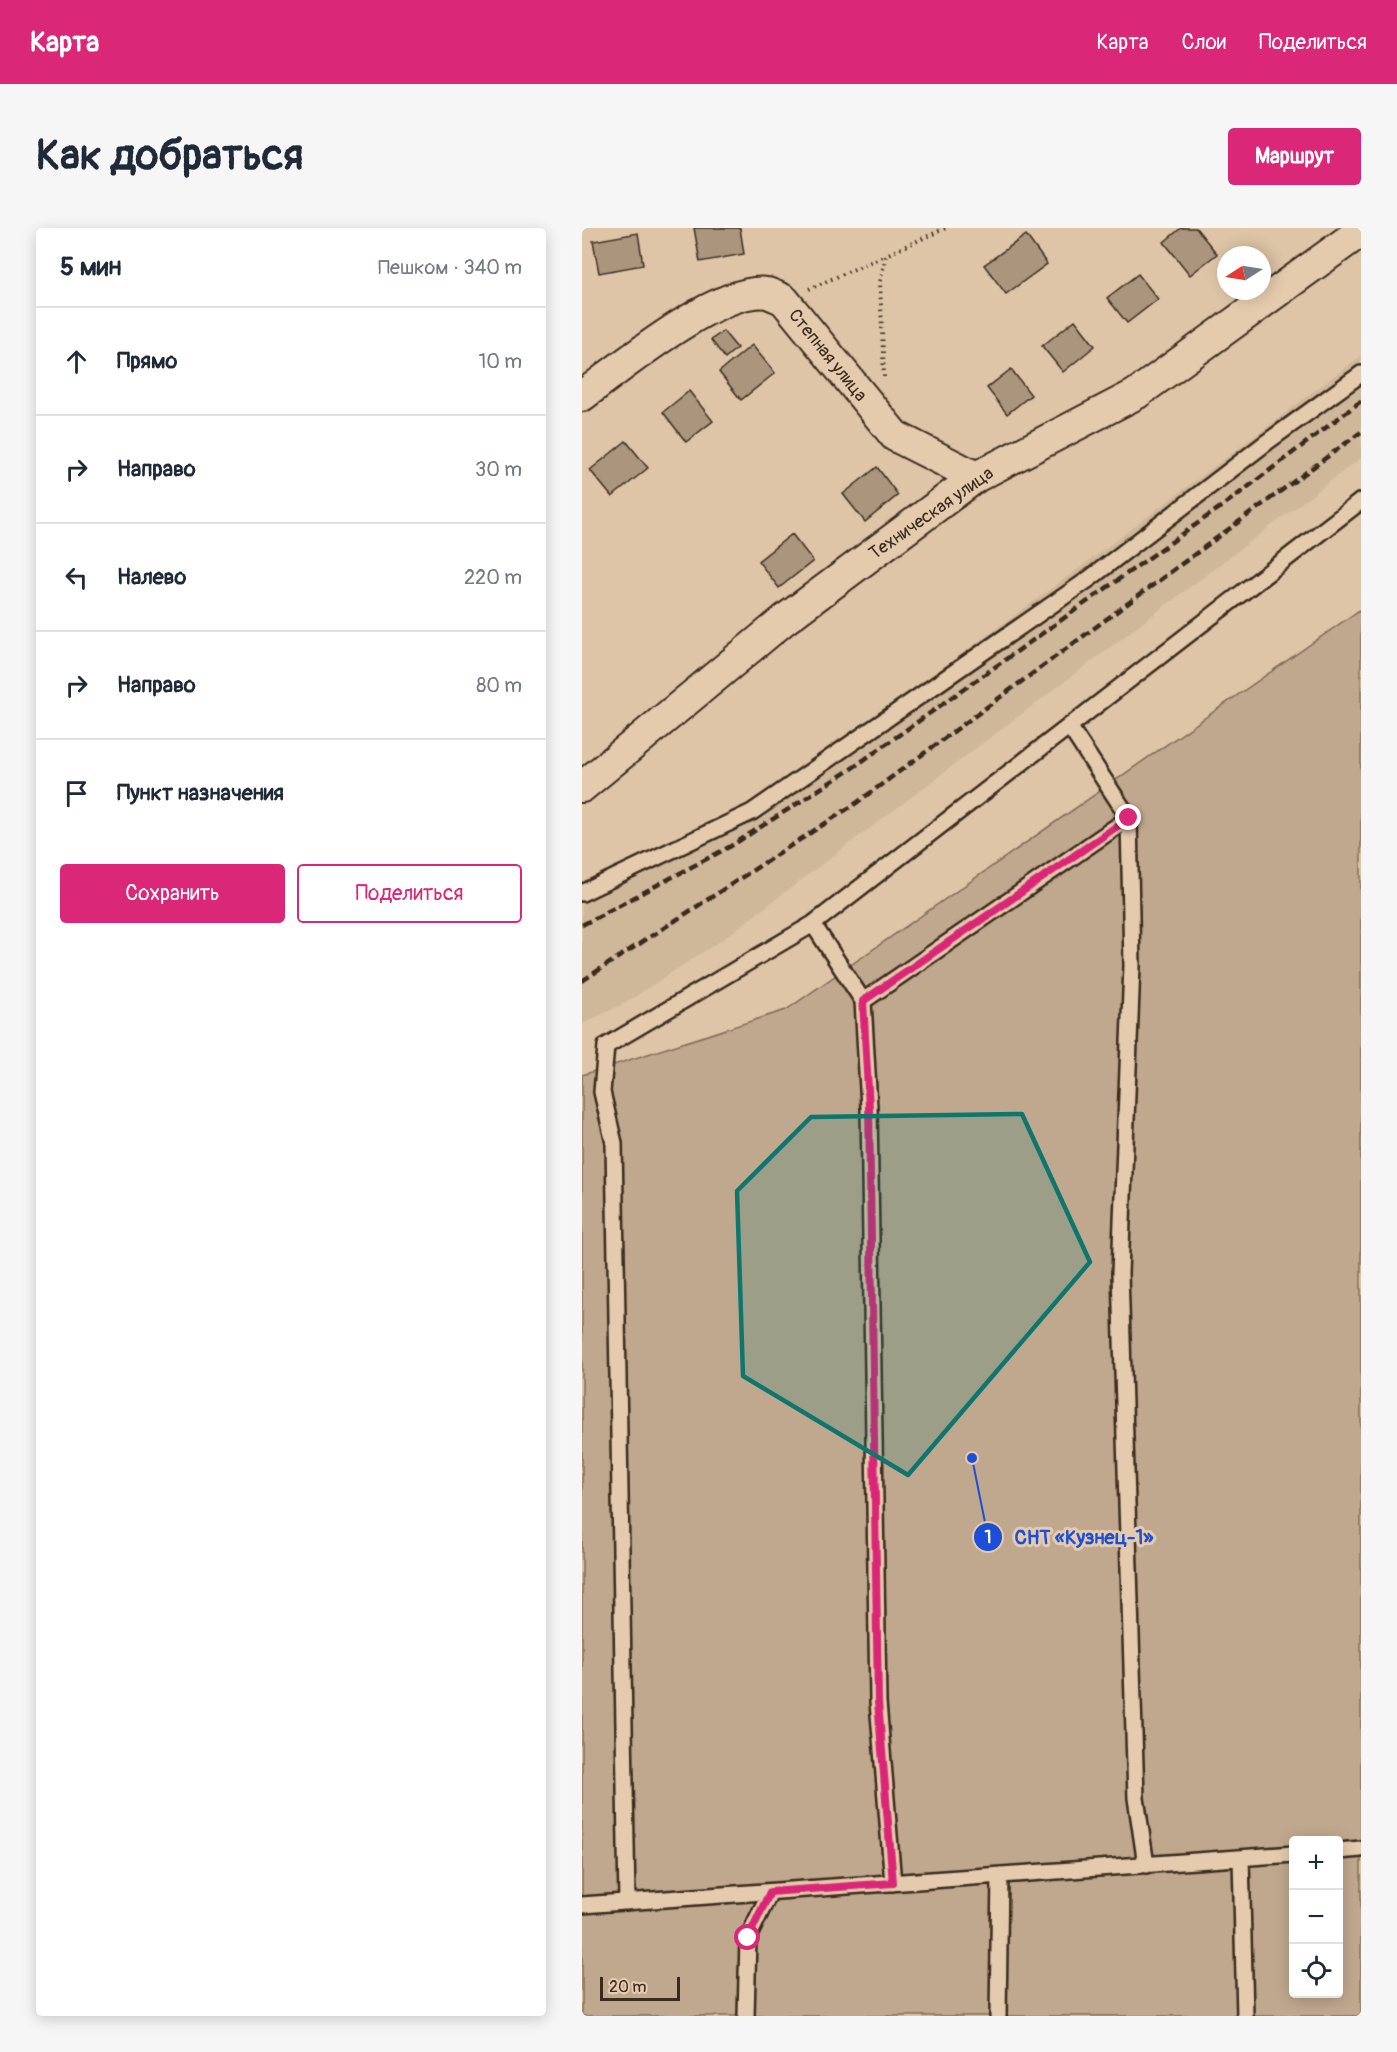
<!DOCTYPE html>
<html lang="ru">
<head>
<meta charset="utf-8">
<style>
	:root { --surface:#fff; --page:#f6f6f7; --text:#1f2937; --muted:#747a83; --line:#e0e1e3; --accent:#db2777 }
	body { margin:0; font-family:Pangolin,sans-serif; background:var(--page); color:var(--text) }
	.controls { position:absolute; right:18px; bottom:18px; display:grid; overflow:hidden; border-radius:6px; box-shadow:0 3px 15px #0003 }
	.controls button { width:54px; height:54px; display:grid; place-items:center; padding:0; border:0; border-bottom:2px solid var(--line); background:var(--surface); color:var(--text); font:30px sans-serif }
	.compass { position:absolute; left:635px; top:18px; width:54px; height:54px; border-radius:50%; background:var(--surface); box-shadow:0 3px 15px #0003; rotate:258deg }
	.scale { position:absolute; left:18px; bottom:15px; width:80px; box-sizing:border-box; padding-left:6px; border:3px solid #3b2a1e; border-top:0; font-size:16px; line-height:21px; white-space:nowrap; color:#3b2a1e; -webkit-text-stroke:4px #e5cbad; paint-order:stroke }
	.stop { position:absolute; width:18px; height:18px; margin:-14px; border:4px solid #db2777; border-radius:50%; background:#fff }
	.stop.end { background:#db2777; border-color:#fff; box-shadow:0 2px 6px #0008 }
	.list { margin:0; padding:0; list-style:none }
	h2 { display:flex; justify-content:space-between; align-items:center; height:78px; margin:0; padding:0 24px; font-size:26px }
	h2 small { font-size:20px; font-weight:400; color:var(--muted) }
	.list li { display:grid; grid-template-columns:39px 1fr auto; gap:18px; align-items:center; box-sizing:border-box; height:108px; padding:0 24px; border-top:2px solid var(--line) }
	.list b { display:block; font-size:22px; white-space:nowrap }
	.list em { font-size:20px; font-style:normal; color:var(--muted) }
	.actions { display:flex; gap:12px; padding:18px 24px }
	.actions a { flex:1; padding:14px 0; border:2px solid var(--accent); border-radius:6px; text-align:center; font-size:21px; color:var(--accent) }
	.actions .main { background:var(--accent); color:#fff }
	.icon { flex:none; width:33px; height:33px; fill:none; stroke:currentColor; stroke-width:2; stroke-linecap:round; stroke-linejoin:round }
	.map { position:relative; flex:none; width:779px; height:1788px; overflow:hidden; border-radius:6px }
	header { display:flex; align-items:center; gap:36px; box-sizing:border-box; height:84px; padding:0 30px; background:var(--accent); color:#fff }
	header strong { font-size:28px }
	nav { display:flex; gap:33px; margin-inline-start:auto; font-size:21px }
	.intro { display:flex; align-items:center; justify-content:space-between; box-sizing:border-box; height:144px; padding:0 36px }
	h1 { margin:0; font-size:42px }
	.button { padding:15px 27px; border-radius:6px; background:var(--accent); color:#fff; font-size:21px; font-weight:700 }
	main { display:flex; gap:36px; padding:0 36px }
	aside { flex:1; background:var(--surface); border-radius:6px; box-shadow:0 3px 15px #0003 }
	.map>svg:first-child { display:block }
	.built { fill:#cfb79a }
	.green { fill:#c0a88e; stroke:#7e6956; stroke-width:1.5; fill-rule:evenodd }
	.building { fill:#ab957d; stroke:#3b2a1e; stroke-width:1.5 }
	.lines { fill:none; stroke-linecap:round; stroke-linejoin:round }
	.lane-casing { stroke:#3b2a1e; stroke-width:20 }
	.street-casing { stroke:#3b2a1e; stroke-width:34 }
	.path { stroke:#3b2a1e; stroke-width:4; stroke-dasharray:1.5 4.5; stroke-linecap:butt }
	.lane { stroke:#e5cbad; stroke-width:15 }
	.street { stroke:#e5cbad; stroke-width:30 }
	.rail { stroke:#3b2a1e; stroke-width:4.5; stroke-dasharray:9 4.5; stroke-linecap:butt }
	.route { stroke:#db2777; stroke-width:8 }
	.marked { fill:#0f766e; fill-opacity:0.2; stroke:#0f766e; stroke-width:4.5; stroke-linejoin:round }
	.labels { text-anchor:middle; stroke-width:6; stroke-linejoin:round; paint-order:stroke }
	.street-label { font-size:18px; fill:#3b2a1e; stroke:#e5cbad }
	.leader { fill:none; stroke:#1d4ed8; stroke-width:2 }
	.callout-dot { fill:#1d4ed8; stroke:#e5cbad; stroke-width:2 }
	.mark-label { font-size:18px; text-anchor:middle; font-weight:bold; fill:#fff }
	.callout-label { font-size:20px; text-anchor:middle; font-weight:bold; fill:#1d4ed8; stroke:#e5cbad; stroke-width:6; stroke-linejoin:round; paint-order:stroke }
</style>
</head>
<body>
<header>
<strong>Карта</strong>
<nav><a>Карта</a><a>Слои</a><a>Поделиться</a></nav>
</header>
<div class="intro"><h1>Как добраться</h1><a class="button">Маршрут</a></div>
<main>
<aside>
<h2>5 мин<small>Пешком · 340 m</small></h2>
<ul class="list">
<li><svg class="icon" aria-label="ahead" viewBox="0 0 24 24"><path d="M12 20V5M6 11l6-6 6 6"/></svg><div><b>Прямо</b></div><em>10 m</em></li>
<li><svg class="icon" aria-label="right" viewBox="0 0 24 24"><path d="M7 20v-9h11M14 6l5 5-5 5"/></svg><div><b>Направо</b></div><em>30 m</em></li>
<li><svg class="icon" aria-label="left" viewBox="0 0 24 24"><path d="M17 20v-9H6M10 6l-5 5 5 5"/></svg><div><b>Налево</b></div><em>220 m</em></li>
<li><svg class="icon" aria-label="right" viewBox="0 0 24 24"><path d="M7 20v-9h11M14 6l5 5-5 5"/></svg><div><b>Направо</b></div><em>80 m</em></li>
<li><svg class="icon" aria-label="arrive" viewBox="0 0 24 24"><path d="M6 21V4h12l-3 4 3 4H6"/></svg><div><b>Пункт назначения</b></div></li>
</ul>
<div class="actions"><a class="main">Сохранить</a><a>Поделиться</a></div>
</aside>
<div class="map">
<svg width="779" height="1788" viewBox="0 0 779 1788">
	<rect width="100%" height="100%" fill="#dec5a7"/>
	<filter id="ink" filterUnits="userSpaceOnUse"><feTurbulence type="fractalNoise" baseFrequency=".0167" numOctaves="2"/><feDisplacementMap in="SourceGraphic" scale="12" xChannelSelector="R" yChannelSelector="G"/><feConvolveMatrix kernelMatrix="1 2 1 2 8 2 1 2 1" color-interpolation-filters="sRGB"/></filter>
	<g filter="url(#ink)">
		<path class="built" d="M 779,128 L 779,230 L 141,711 L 43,775 L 0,796 L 0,663 L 63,635 L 210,550 L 496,341 Z"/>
		<path class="green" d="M 779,381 L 779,1788 L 0,1788 L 0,847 L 204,782 ZM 712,1612 L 756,1612 L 756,1766 L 712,1766 Z"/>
		<path class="building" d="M 112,0 L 158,0 L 162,26 L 118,34 Z
			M 599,0 L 614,0 L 635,26 L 608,47 L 582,14 Z
			M 56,5 L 61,37 L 17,45 L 11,13 Z
			M 444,7 L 465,36 L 424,66 L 402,37 Z
			M 556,46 L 576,71 L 545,95 L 525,70 Z
			M 493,92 L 513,118 L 481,144 L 460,118 Z
			M 141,103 L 155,120 L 143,130 L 129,112 Z
			M 170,117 L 193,145 L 159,172 L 137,144 Z
			M 429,141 L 449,167 L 425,186 L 405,160 Z
			M 107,163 L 131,193 L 104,214 L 81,184 Z
			M 44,213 L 66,240 L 30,269 L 8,242 Z
			M 295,239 L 316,267 L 283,294 L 261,266 Z
			M 210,306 L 231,333 L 197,360 L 176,333 Z"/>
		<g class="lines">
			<defs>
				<path id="lane" d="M 487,498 L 547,590 L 550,738 L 538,1045 L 554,1570 L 564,1637
					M 0,665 L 170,584 L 507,351 L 685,214 L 779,146
					M 231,696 L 281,773 L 287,879 L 296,1474 L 311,1655
					M 281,773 L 547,590
					M 756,1623 L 779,1621
					M 659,1630 L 663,1788
					M 45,1674 L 32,915 L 20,864 L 24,818 L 231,696 L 779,273
					M 0,1677 L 712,1626
					M 164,1788 L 166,1710 L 188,1664
					M 416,1788 L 418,1647"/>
				<path id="street" d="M 0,168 C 38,140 137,58 185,65 C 190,66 197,70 202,72 L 313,208 L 394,249
					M 0,559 L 202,392 L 394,249 L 554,166 L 779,3"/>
			</defs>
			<use href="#lane" class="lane-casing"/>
			<use href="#street" class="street-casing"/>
			<path class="path" d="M 227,61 L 304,27
				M 302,149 L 298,54 L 304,27 L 364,0"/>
			<use href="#lane" class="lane"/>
			<use href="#street" class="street"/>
			<path class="rail" d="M 0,697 L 149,618 L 269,541 L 650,271 L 779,173
				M 0,753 L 273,576 L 779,204"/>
		</g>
	</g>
	<g class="lines" filter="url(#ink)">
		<path class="route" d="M 166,1710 L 188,1664 L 311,1655 L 296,1474 L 287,879 L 281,773 L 547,590"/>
	</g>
	<path class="marked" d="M 440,886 L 508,1034 L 326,1247 L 161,1148 L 155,963 L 229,889 Z"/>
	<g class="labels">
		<g class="street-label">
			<text transform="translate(246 127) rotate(51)" y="6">Степная улица</text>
			<text transform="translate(349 285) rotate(-35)" y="6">Техническая улица</text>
		</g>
	</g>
	<path class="leader" d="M390 1230L406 1309"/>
	<g class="callout-dot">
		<circle cx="390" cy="1230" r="6"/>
		<circle cx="406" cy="1309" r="15"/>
	</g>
	<g class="mark-label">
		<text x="406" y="1315">1</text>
	</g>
	<g class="callout-label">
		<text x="502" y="1316">СНТ «Кузнец-1»</text>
	</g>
</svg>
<div class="controls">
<button>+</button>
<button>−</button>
<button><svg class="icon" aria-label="locate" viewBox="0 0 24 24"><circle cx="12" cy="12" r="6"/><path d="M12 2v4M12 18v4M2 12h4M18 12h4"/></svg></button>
</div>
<svg class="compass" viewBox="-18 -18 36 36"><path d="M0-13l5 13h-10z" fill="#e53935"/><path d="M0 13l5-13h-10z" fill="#747a83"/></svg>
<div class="scale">20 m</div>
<div class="stop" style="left:166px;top:1710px"></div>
<div class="stop end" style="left:547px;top:590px"></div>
</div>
</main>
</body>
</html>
